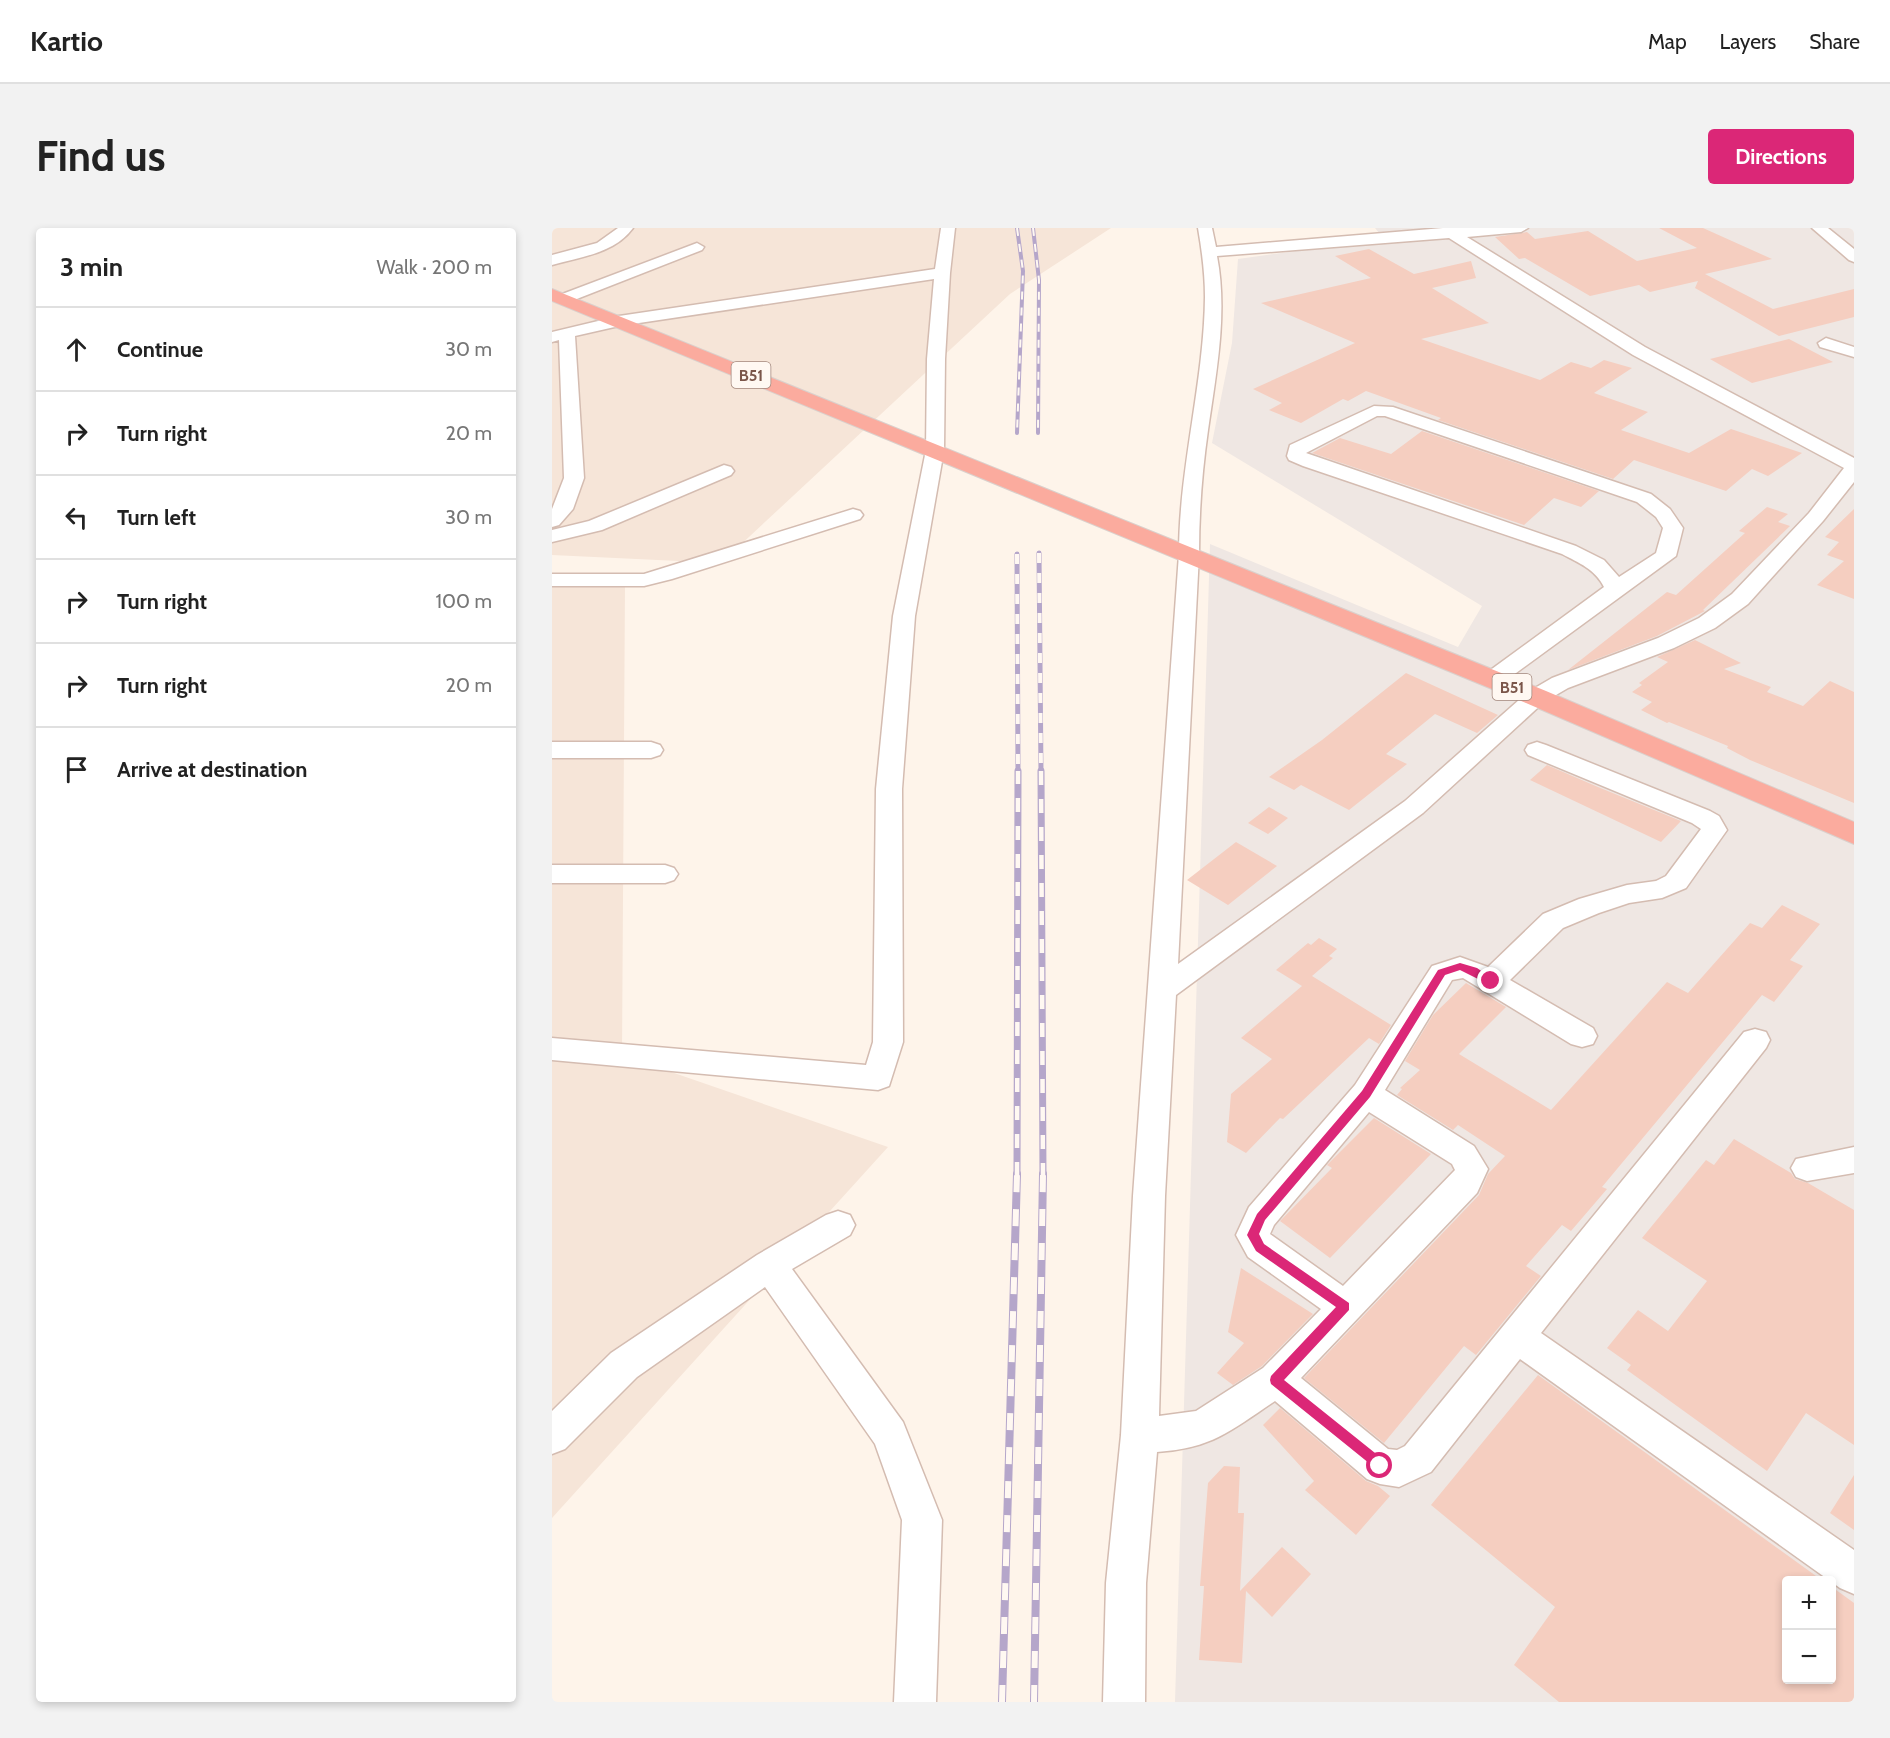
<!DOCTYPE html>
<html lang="en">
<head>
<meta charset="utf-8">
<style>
	:root { --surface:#fff; --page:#f2f2f2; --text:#222; --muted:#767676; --line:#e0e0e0; --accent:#db2777 }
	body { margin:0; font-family:Cabin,sans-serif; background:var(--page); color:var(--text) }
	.controls { position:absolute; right:18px; bottom:18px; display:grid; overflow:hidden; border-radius:6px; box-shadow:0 3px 9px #0003 }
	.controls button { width:54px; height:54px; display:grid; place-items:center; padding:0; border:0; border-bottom:2px solid var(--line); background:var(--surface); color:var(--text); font:30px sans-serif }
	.stop { position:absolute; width:18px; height:18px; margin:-14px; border:4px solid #db2777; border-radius:50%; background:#fff }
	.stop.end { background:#db2777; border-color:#fff; box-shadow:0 2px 6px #0008 }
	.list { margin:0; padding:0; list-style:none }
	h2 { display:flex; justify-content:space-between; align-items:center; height:78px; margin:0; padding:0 24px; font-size:26px }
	h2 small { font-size:20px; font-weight:400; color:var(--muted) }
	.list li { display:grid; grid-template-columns:39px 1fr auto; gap:18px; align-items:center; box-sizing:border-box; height:84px; padding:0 24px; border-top:2px solid var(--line) }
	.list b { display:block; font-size:22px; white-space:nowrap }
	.list em { font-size:20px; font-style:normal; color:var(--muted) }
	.icon { flex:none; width:33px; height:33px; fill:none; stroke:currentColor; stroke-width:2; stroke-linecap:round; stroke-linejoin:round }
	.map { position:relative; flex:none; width:1302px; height:1474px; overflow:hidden; border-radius:6px }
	header { display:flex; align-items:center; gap:36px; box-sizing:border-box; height:84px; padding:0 30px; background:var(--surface); border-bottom:2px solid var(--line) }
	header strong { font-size:28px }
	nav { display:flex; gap:33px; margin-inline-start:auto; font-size:21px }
	.intro { display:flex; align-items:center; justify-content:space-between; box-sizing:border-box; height:144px; padding:0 36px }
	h1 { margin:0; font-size:42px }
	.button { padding:15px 27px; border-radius:6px; background:var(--accent); color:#fff; font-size:21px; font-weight:700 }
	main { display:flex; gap:36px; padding:0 36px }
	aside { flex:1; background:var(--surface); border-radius:6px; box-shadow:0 3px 9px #0003 }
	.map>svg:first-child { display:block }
	.residential { fill:#f6e5d8 }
	.industrial { fill:#efe7e3; fill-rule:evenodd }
	.building { fill:#f5cec0 }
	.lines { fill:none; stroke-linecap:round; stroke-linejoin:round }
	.minor-casing { stroke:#d4bcb1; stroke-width:3 }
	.highway-casing { stroke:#dad0cc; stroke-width:2 }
	.minor { fill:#fff; fill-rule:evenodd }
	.highway { fill:#fbab9e; fill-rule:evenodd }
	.rail-far3-casing { stroke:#b5a6ca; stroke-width:4 }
	.rail-far2-casing { stroke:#b5a6ca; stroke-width:5 }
	.rail-far1-casing { stroke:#b5a6ca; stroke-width:7 }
	.rail-casing { stroke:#b5a6ca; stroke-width:8 }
	.rail-far3 { stroke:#fff8f2; stroke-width:2; stroke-dasharray:8; stroke-linecap:butt }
	.rail-far2 { stroke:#fff8f2; stroke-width:4; stroke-dasharray:10; stroke-linecap:butt }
	.rail-far1 { stroke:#fff8f2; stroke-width:4.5; stroke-dasharray:14; stroke-linecap:butt }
	.rail { stroke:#fff8f2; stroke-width:6; stroke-dasharray:17; stroke-linecap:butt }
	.route { fill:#db2777 }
	.labels { text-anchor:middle; stroke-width:6; stroke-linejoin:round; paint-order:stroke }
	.shield { fill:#fff8f2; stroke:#a3877c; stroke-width:1.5 }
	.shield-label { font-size:16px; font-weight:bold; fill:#7b564a }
</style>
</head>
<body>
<header>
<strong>Kartio</strong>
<nav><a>Map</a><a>Layers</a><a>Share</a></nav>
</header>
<div class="intro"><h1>Find us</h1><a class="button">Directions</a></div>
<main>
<aside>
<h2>3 min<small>Walk · 200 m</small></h2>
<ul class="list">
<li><svg class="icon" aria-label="ahead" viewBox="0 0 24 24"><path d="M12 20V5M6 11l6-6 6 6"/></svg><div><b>Continue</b></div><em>30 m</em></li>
<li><svg class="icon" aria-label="right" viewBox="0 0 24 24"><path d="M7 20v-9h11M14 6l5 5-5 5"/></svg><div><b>Turn right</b></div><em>20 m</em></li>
<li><svg class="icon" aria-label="left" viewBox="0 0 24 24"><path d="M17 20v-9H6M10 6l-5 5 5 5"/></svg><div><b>Turn left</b></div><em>30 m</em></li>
<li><svg class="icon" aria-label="right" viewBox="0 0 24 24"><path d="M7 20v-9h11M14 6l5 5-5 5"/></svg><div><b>Turn right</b></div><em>100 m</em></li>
<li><svg class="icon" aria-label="right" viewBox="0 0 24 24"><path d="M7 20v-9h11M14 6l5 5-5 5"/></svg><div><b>Turn right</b></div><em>20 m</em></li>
<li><svg class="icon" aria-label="arrive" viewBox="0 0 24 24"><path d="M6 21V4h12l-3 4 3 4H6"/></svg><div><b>Arrive at destination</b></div></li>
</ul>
</aside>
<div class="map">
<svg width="1302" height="1474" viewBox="0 0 1302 1474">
	<rect width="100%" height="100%" fill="#fef4ea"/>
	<path class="residential" d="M 0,0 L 559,0 L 458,66 L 169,335 L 0,327 Z
		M 0,358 L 73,358 L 70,827 L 336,919 L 0,1290 Z"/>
	<path class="industrial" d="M 823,0 L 1302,0 L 1302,1474 L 623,1474 L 658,316 L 906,419 L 930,378 L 660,215 L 680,115 L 686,31 L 832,11 ZM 1234,1352 L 1280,1352 L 1280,1452 L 1234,1452 Z"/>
	<path class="building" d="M 1107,0 L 1151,0 L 1220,31 L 1153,46 L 1221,81 L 1302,61 L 1302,89 L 1227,108 L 1143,60 L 1146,53 L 1098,64 L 1087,57 L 1038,68 L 973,30 L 967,31 L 943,9 L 975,4 L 983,11 L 1036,3 L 1085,33 L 1145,20 Z
		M 817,21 L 862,46 L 919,33 L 924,50 L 880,60 L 937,95 L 869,111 L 988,152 L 1019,134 L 1039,140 L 1052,132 L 1080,140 L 1042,165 L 1096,184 L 1069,202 L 1137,225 L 1179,201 L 1250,225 L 1216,248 L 1200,241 L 1174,263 L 1082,232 L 1061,251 L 886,192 L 889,190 L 814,163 L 796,173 L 791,171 L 749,195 L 717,182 L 730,175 L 701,161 L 803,115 L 709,75 L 819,50 L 783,28 Z
		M 1237,111 L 1281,134 L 1200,155 L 1158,131 Z
		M 870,203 L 1047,263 L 1029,279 L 1002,270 L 972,297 L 760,225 L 788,210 L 839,226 Z
		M 1215,279 L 1236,286 L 1226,294 L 1238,298 L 1151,382 L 1153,383 L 1105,408 L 1016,442 L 1115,364 L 1124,367 L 1193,305 L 1187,303 Z
		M 1302,281 L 1302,371 L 1265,357 L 1292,333 L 1275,327 L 1287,314 L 1273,309 Z
		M 1143,412 L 1189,435 L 1172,441 L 1219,459 L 1215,464 L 1251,478 L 1278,453 L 1302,464 L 1302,575 L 1198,532 L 1175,520 L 1176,518 L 1117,494 L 1115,495 L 1089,482 L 1100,474 L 1080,464 L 1090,457 L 1087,455 L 1116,434 L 1105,429 Z
		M 854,445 L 946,487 L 925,505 L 883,486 L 834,526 L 855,536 L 797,582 L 749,557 L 742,562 L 717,549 L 770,512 Z
		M 995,537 L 1046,559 L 1129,593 L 1109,614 L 978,552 Z
		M 717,579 L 736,590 L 716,606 L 696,595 Z
		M 684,614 L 725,638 L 676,677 L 635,652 Z
		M 1230,677 L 1268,696 L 1238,732 L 1251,738 L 1222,774 L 1210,767 L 1050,959 L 1055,961 L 1019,1003 L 1010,997 L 974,1038 L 989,1048 L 924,1127 L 912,1118 L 832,1215 L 752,1150 L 927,967 L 936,946 L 953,928 L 906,897 L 901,902 L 845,867 L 850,861 L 848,860 L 868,842 L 853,833 L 881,787 L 914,755 L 954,779 L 907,826 L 999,882 L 1115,754 L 1136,765 L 1198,695 L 1210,700 Z
		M 767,710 L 785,721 L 777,728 L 781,730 L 760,748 L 839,797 L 827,816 L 817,810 L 731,891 L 728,890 L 694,925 L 675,914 L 679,866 L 720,831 L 689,810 L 750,758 L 724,742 L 756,715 L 759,717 Z
		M 822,890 L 879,926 L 778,1030 L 728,993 L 780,940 L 775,937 Z
		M 1182,911 L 1239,945 L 1243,951 L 1256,955 L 1302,982 L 1302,1217 L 1254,1185 L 1215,1243 L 1075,1142 L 1079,1137 L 1055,1120 L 1086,1082 L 1116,1103 L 1155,1053 L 1090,1010 L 1154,932 L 1162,937 Z
		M 689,1040 L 761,1086 L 710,1138 L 681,1157 L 665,1145 L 692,1115 L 676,1104 Z
		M 986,1147 L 1271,1353 L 1234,1353 L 1234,1452 L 1280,1452 L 1280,1359 L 1302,1375 L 1302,1474 L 1007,1474 L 962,1437 L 1003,1379 L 879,1277 Z
		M 728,1180 L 814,1253 L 826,1258 L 838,1268 L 804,1307 L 753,1262 L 762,1253 L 711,1197 Z
		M 672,1238 L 688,1239 L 686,1285 L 692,1285 L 688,1363 L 730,1319 L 759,1346 L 720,1389 L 694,1363 L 690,1435 L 647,1432 L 652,1358 L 648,1358 L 656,1255 Z
		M 1302,1247 L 1302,1302 L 1278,1285 Z"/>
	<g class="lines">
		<defs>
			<path id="minor" d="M 66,0 L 81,0 C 63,25 29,29 0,37 L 0,27 L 45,15 Z
				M 389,0 L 403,0 L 398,45 L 393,131 L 392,222 L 363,388 L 350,561 L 351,814 L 337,858 L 326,862 L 0,832 L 0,810 L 314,837 L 321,814 L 324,561 L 341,388 L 374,222 L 375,131 L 382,51 L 67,98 L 23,108 L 32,250 L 21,281 L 7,297 L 0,299 L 0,281 L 12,250 L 7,112 L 0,114 L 0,104 L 67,88 L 383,41 Z
				M 646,0 L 660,0 L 664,19 L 891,0 L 976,0 L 969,4 L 915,9 L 1093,119 L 1302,230 L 1302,254 L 1271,293 L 1196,376 L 1163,400 L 1122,420 L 1016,460 L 992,474 L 871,585 L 624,767 L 613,968 L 607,1188 L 644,1183 L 711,1140 L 769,1081 L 696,1029 L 684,1007 L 697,979 L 803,857 L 880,738 L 908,729 L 936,739 L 991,686 L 1027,671 L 1075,657 L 1104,653 L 1114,648 L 1149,601 L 1140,595 L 976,527 L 973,522 L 976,517 L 985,514 L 994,517 L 1158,583 L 1167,588 L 1175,602 L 1134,660 L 1110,670 L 1077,675 L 1047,685 L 1011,700 L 958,752 L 1041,800 L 1045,808 L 1041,816 L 1030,819 L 1019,816 L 911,750 L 900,752 L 833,862 L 922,918 L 936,941 L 925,965 L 749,1150 L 836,1221 L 845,1222 L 853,1218 L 1192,804 L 1203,801 L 1214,804 L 1218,812 L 1214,820 L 989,1105 L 1302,1322 L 1302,1366 L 1288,1360 L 968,1131 L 879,1244 L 847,1259 L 828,1256 L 815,1251 L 723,1173 C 678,1203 661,1220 605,1224 L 594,1355 L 593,1474 L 551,1474 L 554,1355 L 569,1207 L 581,968 L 627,326 C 627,239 652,155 653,69 C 653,46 650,23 646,0 ZM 897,10 L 1081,127 L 1292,240 L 1257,285 L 1180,366 L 1147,390 L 1106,410 L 1000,450 L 976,464 L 853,573 L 626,736 L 647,326 C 647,284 650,244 656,202 C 664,146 676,85 665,28 ZM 817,884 L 900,936 L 903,942 L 791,1058 L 718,1006 L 722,997 Z
				M 1260,0 L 1276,0 L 1302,21 L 1302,34 L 1297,32 Z
				M 145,15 L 152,19 L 150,22 L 17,74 L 11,76 L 3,71 L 5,68 Z
				M 1274,110 L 1302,119 L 1302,129 L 1268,119 L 1266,115 Z
				M 822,178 L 841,179 L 1099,266 L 1118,281 L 1131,300 L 1124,328 L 949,456 L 941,458 L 933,456 L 929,451 L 933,446 L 1052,359 C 1043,341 1027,335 1010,326 L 751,238 L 737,232 L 735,228 L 738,217 ZM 825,188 L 833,188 L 1085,274 L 1104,289 L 1111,300 L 1104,325 L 1067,349 L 1052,332 L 1024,318 L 754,225 Z
				M 172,237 L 179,239 L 182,243 L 179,247 L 50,302 L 0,314 L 0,302 L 37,293 Z
				M 301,281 L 308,283 L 311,287 L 308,291 L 120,351 L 92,358 L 0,358 L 0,346 L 92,346 Z
				M 0,514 L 99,514 L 108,517 L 111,522 L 108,527 L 99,530 L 0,530 Z
				M 0,637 L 113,637 L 122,640 L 126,646 L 122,652 L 113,655 L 0,655 Z
				M 1302,919 L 1302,945 L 1255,953 L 1244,949 L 1239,940 L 1244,931 Z
				M 286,983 L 298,987 L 303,997 L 298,1007 L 240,1041 L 351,1194 L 390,1292 L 384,1474 L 342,1474 L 350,1292 L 323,1216 L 213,1059 L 85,1149 L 13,1221 L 0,1226 L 0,1183 L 59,1125 L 205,1027 L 274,987 Z"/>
			<path id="highway" d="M 0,61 L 994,463 L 1302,594 L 1302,616 L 974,475 L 0,73 Z"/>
		</defs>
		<use href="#minor" class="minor-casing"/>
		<use href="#highway" class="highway-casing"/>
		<use href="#minor" class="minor"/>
		<use href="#highway" class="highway"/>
		<defs>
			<path id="rail-far3" d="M 465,0 L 471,43 L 465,205
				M 481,0 L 487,52 L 486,205"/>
			<path id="rail-far2" d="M 487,325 L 489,545
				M 465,326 L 466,545"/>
			<path id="rail-far1" d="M 489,543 L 491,948
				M 465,948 L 466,543"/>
			<path id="rail" d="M 450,1474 L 465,946
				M 482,1474 L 491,946"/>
		</defs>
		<use href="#rail-far3" class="rail-far3-casing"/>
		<use href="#rail-far2" class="rail-far2-casing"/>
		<use href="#rail-far1" class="rail-far1-casing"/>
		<use href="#rail" class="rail-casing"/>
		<use href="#rail-far3" class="rail-far3"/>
		<use href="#rail-far2" class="rail-far2"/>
		<use href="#rail-far1" class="rail-far1"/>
		<use href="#rail" class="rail"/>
	</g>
	<path class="route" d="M 908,735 L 925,740 L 944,753 L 942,756 L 936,756 L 908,742 L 893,747 L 818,869 L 713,992 L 707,1006 L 712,1016 L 797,1075 L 797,1082 L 732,1152 L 833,1233 L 835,1238 L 833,1242 L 828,1244 L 719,1156 L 718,1152 L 719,1148 L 784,1079 L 704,1023 L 695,1007 L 705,986 L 810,863 L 886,742 Z"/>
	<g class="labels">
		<g class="shield">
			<rect x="179.5" y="134" width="39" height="26" rx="4.5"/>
			<rect x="940.5" y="446" width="39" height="26" rx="4.5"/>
		</g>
		<g class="shield-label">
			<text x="199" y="153">B51</text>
			<text x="960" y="465">B51</text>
		</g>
	</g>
</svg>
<div class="controls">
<button>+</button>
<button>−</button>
</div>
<div class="stop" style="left:828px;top:1238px"></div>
<div class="stop end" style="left:939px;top:753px"></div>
</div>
</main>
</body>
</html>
